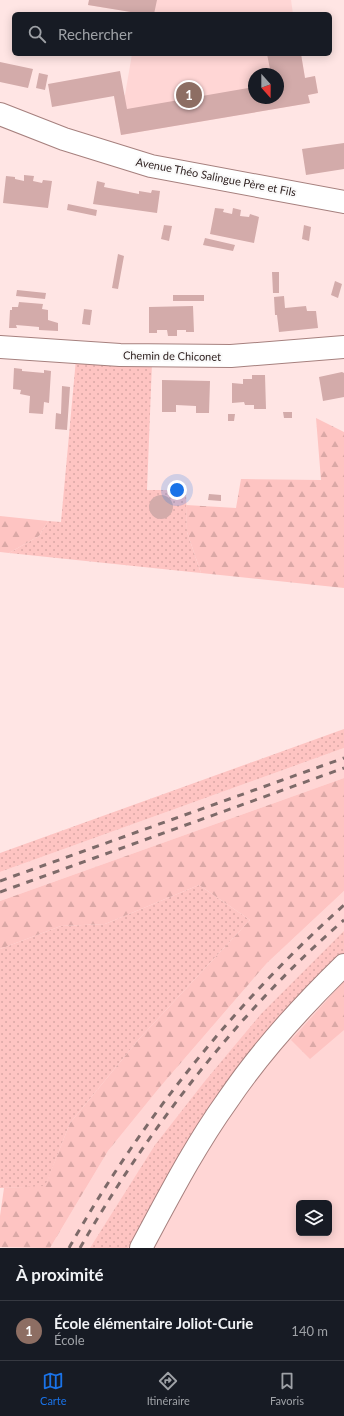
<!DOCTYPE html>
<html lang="fr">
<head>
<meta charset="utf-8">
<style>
	:root { --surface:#171b24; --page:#20242c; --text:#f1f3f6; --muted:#9ea1a6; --line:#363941; --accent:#1a73e8 }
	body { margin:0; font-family:Lato,sans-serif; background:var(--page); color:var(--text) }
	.controls { position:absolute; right:12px; bottom:12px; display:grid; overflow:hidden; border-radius:6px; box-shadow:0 2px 10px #0003 }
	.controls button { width:36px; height:36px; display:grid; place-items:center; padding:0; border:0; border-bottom:1px solid var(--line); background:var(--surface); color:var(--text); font:20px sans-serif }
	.compass { position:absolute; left:248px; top:68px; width:36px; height:36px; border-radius:50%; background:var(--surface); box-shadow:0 2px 10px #0003; rotate:159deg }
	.you { position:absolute; left:177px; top:490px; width:14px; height:14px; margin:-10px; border:3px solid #fff; border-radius:50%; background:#1a73e8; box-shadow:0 0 0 6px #1a73e833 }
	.badge { display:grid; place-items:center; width:26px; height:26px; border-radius:50%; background:var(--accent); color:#fff; font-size:13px; font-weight:700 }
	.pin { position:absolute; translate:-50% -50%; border:2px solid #fff; box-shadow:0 1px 4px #0006 }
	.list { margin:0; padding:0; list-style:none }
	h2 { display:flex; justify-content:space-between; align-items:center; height:52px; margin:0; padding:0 16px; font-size:17px }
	h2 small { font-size:13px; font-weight:400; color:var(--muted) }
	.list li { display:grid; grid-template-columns:26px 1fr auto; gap:12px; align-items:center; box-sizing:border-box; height:60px; padding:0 16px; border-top:1px solid var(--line) }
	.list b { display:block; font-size:15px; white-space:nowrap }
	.list p { margin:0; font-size:13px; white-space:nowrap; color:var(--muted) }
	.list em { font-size:13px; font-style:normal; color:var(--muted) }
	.icon { flex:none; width:22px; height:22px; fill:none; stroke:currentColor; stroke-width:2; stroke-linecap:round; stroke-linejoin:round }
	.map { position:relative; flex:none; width:344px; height:1248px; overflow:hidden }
	.search { position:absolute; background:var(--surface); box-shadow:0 2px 10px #0003; left:12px; right:12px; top:12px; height:44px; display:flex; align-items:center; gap:10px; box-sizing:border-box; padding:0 14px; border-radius:6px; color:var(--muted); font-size:15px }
	.sheet { height:112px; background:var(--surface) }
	nav { display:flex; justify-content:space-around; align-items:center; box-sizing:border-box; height:56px; border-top:1px solid var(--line); background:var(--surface); font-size:11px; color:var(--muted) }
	nav a { display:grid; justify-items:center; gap:2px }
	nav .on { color:var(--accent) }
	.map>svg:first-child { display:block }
	.built { fill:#ffd6d5; fill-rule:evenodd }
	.grass { fill:url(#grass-dots) }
	.forest { fill:url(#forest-firs) }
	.building { fill:#d3abaa }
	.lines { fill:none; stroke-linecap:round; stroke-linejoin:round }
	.minor-casing { stroke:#a6807e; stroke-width:24 }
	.minor { stroke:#fff; stroke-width:22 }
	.rail { stroke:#7d6a69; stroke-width:3; stroke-dasharray:7 7; stroke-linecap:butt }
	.labels { text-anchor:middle; stroke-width:4; stroke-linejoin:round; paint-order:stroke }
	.street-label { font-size:11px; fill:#291b1a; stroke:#f9f9f9 }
</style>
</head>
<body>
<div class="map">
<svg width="344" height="1248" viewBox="0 0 344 1248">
	<defs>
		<pattern id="grass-dots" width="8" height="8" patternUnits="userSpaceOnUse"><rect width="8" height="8" fill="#fec4c2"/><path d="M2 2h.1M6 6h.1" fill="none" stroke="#daa8a6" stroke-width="1.8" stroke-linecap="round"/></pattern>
		<pattern id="forest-firs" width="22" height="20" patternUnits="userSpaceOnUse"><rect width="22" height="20" fill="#fec4c2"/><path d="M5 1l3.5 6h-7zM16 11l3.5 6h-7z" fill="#daa8a6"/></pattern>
	</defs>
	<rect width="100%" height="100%" fill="#ffe5e4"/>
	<path class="built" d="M 89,0 L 291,0 L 293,14 L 143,14 L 88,5 Z
		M 132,54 L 301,54 L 305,78 L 315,76 L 318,93 L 308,95 L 310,103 L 121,135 L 114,96 L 125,95 ZM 254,74 L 278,74 L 278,98 L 254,98 Z
		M 344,748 L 344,778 L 0,901 L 0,872 Z
		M 344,891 L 344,1248 L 142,1248 L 131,1245 L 128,1248 L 50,1248 L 108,1151 L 160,1087 L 267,963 ZM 299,1203 L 329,1203 L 329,1233 L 299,1233 Z"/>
	<path class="grass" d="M 76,359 L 152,363 L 147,490 L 186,490 L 187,532 L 201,573 L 9,553 L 39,536 L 48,521 L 61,522 Z
		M 344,729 L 344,748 L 0,872 L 0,853 Z
		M 199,885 L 250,920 L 139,1039 L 70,1123 L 45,1187 L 0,1188 L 0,949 L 61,926 L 105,924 Z
		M 344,931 L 344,955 L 188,1141 L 128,1248 L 90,1248 L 155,1145 L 205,1081 L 261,1014 Z"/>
	<path class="forest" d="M 316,418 L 344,432 L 344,588 L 201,573 L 187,532 L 186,505 L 236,508 L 241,479 L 321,480 Z
		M 0,516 L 48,521 L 39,536 L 9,553 L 0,552 Z
		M 344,778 L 344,891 L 267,963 L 160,1087 L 108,1151 L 50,1248 L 0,1247 L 0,1216 L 4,1188 L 45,1186 L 70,1123 L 139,1039 L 250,920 L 199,885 L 105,924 L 61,926 L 0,949 L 0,901 Z
		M 344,981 L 344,1030 L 310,1059 L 291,1040 Z"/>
	<path class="building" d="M 89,0 L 157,0 L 154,14 L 143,14 L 88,5 Z
		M 267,54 L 301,54 L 305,78 L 315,76 L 318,93 L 308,95 L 310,103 L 121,135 L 114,96 L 52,107 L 48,84 L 120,71 L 127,109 L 254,87 L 254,98 L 278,98 L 278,74 L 271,74 Z
		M 0,62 L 33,69 L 28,88 L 0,82 Z
		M 39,73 L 48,75 L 45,90 L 36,88 Z
		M 344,143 L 344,169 L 306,175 L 302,149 Z
		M 24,175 L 34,176 L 33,181 L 42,183 L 43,180 L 52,181 L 48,208 L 3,203 L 6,176 L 15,177 L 15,179 L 24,181 Z
		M 97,181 L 105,183 L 104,187 L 139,194 L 139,191 L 151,193 L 152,190 L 160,191 L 157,213 L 93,204 Z
		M 68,204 L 97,210 L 96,216 L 67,210 Z
		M 215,208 L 224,209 L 223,212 L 232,214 L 233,208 L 241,210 L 240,216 L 249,217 L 250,214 L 259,217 L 254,243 L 210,234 Z
		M 164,225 L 172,226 L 169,241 L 161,239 Z
		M 304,225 L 311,227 L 309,241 L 302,239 Z
		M 205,238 L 235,245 L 233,251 L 203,245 Z
		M 118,254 L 124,256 L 118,289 L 112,288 Z
		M 272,272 L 279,272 L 279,293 L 273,293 Z
		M 335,281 L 342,284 L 338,298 L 331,295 Z
		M 17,290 L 46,293 L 45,299 L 16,296 Z
		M 173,295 L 204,295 L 204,301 L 173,301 Z
		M 284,296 L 285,308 L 306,306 L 307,311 L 316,311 L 318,328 L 279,332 L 277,315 L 275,315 L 274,297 Z
		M 19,302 L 43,304 L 42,309 L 48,310 L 48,320 L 58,323 L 58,331 L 39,330 L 39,327 L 28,326 L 16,325 L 17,328 L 9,328 L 10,310 L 12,310 L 12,307 L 18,307 Z
		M 193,306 L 194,332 L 186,332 L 186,330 L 177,330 L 177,336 L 168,336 L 167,330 L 157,330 L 157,333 L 149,333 L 149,307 Z
		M 84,309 L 92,310 L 90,325 L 82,324 Z
		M 14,368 L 22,369 L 22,371 L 44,373 L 44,370 L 51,371 L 49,403 L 44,402 L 43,414 L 29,413 L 30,396 L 20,394 L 21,390 L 13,389 Z
		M 342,372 L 344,373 L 344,397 L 323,401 L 319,377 Z
		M 252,375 L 265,375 L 266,409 L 254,409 L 254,405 L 245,405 L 244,402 L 232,403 L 232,383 L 243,384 L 243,379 L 252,379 Z
		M 162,380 L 210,381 L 209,413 L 196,413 L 196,406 L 176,405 L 176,412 L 162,412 Z
		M 62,386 L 70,387 L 67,430 L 55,429 L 56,413 L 61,414 Z
		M 283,412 L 292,412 L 292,418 L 284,418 Z
		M 228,414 L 235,414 L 234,421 L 228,421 Z
		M 209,494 L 221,495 L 221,501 L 208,500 Z
		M149 507a12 12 0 1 1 24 0a12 12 0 1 1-24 0Z"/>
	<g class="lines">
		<defs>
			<path id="minor" d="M 0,114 L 64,139 L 151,166 L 344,202
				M 0,347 L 120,355 L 231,356 L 344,347
				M 141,1248 C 168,1198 194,1147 227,1101 C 260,1052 302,1006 344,965"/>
		</defs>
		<use href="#minor" class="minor-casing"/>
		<use href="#minor" class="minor"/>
		<path class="rail" d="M 0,881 L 344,758
			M 0,892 L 344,768
			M 69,1248 C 141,1120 234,1004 344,905
			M 80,1248 C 148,1129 240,1010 344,920"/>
	</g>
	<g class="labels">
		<g class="street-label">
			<text transform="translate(216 177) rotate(11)" y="4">Avenue Théo Salingue Père et Fils</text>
			<text transform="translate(172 356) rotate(1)" y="4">Chemin de Chiconet</text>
		</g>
	</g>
</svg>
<div class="controls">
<button><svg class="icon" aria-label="layers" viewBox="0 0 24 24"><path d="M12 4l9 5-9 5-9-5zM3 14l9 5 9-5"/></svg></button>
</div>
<svg class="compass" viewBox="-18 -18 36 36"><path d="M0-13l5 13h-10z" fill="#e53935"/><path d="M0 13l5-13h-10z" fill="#9ea1a6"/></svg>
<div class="you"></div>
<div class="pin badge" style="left:189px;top:95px;background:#8d6e63">1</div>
<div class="search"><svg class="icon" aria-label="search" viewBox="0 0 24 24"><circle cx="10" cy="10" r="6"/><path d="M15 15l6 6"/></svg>Rechercher</div>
</div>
<section class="sheet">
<h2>À proximité<small></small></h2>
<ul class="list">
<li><span class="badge" style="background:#8d6e63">1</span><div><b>École élémentaire Joliot-Curie</b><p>École</p></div><em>140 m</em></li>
</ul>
</section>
<nav>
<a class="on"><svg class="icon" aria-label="map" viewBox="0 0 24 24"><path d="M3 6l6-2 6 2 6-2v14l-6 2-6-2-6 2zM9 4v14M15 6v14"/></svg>Carte</a>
<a><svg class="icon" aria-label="directions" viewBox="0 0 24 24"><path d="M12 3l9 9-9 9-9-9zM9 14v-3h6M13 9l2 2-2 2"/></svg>Itinéraire</a>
<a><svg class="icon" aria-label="saved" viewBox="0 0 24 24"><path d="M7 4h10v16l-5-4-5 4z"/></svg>Favoris</a>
</nav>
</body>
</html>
